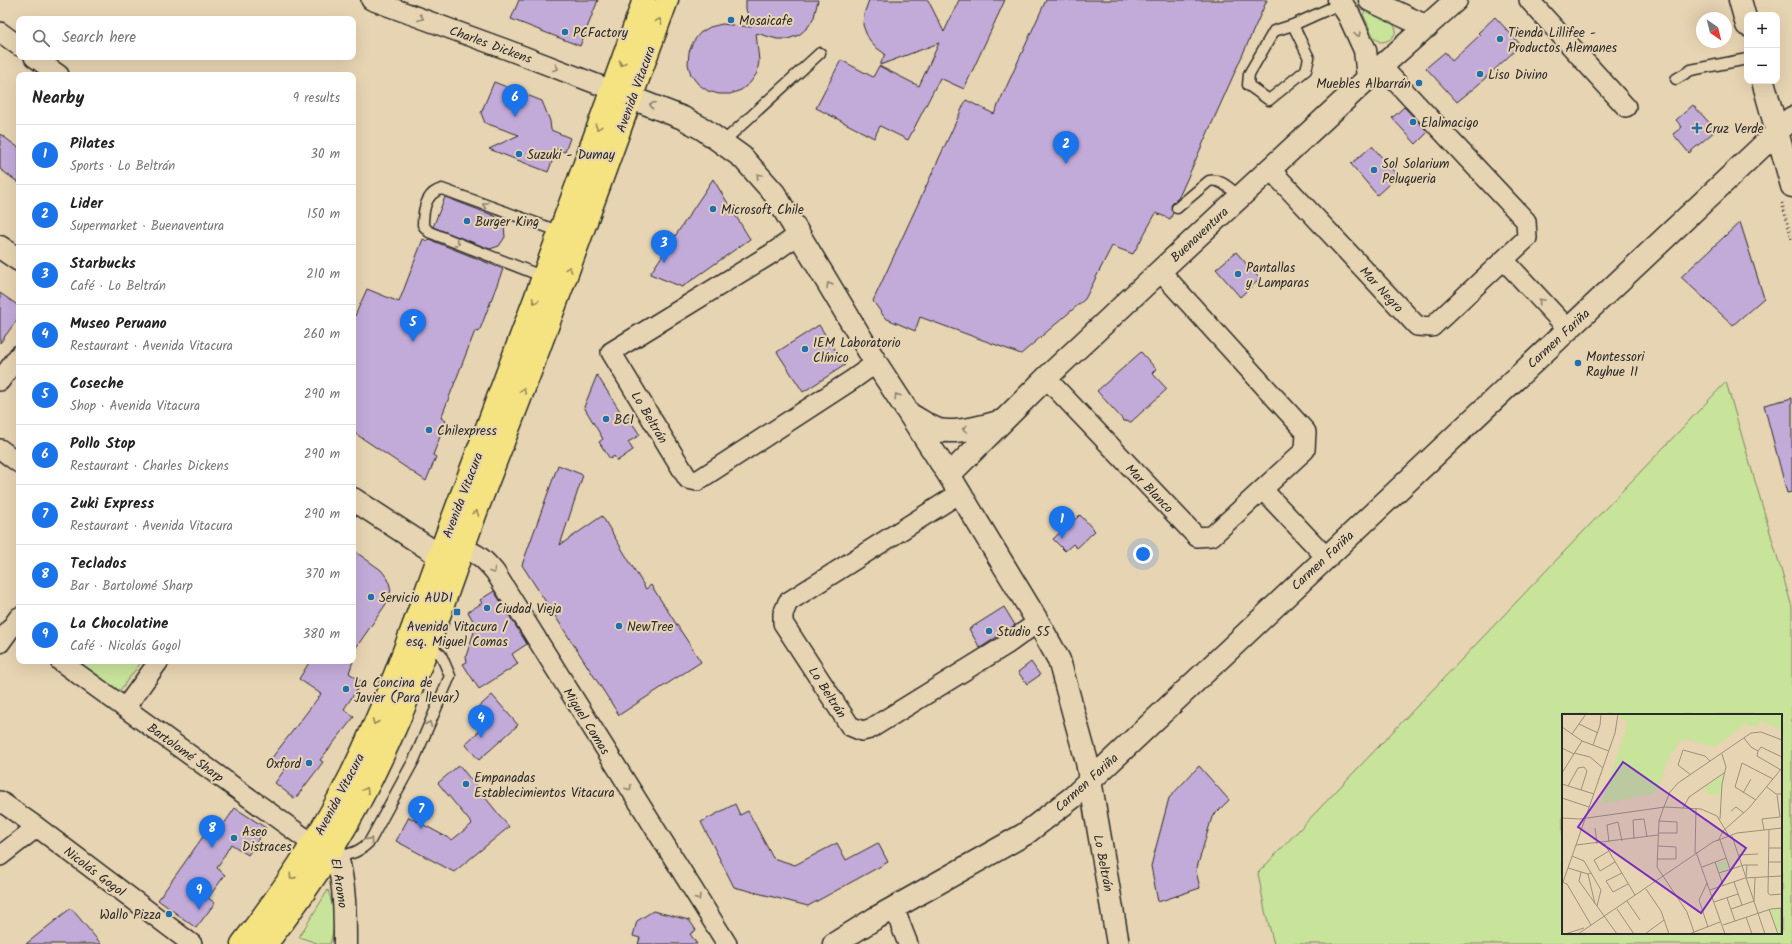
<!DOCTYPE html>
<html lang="en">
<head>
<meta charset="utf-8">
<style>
	:root { --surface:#fff; --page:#f2f2f2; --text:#222; --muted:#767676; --line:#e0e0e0; --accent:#1a73e8 }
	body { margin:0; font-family:Kalam,sans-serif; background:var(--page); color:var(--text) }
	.controls { position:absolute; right:12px; top:12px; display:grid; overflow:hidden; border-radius:8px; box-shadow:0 4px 16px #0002 }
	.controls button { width:36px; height:36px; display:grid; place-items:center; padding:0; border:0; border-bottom:1px solid var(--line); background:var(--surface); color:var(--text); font:20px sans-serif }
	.compass { position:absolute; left:1696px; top:12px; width:36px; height:36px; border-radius:50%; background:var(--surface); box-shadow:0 4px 16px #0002; rotate:145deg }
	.you { position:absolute; left:1143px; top:554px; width:14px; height:14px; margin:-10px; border:3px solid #fff; border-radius:50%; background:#1a73e8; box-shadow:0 0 0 6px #1a73e833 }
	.badge { display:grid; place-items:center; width:26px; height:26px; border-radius:50%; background:var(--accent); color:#fff; font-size:13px; font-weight:700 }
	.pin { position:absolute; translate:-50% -33px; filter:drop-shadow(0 1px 2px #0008) }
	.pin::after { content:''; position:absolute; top:21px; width:14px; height:12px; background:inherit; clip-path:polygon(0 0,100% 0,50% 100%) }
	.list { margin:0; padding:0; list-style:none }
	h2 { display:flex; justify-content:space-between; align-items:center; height:52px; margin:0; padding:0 16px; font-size:17px }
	h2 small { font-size:13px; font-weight:400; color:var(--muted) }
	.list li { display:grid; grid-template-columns:26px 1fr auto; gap:12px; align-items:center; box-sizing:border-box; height:60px; padding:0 16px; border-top:1px solid var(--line) }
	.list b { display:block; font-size:15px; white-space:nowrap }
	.list p { margin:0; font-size:13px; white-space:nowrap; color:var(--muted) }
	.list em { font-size:13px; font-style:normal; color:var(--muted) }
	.icon { flex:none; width:22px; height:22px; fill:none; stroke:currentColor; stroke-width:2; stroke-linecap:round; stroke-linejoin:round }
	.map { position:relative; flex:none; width:1792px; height:944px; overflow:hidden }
	.search { position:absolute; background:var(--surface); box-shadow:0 4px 16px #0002; left:16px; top:16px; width:340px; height:44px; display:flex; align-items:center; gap:10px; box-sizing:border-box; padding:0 14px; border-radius:8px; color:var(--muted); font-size:15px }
	.panel { position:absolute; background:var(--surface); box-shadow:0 4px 16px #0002; left:16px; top:72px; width:340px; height:592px; border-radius:8px }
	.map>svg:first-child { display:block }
	.green { fill:#c8e39a; stroke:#7a8762; fill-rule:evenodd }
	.building { fill:#c3abd9; stroke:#2b2b2b }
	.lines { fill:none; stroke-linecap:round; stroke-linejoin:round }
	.lane-casing { stroke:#2b2b2b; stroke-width:13 }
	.street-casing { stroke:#2b2b2b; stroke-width:22 }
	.secondary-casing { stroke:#2b2b2b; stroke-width:25 }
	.primary-casing { stroke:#2b2b2b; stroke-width:25 }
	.path { stroke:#2b2b2b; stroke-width:2.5; stroke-dasharray:1 3; stroke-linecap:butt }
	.lane { stroke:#e7d4b2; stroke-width:10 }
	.street { stroke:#e7d4b2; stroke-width:19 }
	.secondary { stroke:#e7d4b2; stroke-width:22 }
	.primary { stroke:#f5e382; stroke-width:22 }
	.oneway { stroke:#89806e }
	.oneway2 { stroke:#908756 }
	.poi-dot { fill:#1f6fb2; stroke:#e7d4b2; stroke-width:1.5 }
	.labels { text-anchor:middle; stroke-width:4; stroke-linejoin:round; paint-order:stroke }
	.poi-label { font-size:13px; fill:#2b2b2b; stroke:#e7d4b2; text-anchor:start }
	.street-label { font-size:13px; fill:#2b2b2b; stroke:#e7d4b2 }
	.inset-road { fill:none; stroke:#9c907c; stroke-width:1 }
	.view { fill:#7b2cbf; fill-opacity:0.15; stroke:#7b2cbf; stroke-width:2 }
	.inset-edge { fill:none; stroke:#2b2b2b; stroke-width:2 }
</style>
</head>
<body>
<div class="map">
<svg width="1792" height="944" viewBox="0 0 1792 944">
	<rect width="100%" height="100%" fill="#e7d4b2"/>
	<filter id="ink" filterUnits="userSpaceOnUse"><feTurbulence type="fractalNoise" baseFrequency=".025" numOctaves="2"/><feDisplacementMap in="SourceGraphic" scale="8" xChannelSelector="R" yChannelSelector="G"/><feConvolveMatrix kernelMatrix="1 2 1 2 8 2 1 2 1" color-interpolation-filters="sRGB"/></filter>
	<g filter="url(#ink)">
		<path class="green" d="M 1366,10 L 1390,19 L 1396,29 C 1395,38 1388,42 1380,42 L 1373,36 L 1363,14 Z
			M 1726,382 L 1792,607 L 1792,944 L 1274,944 L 1265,911 L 1258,873 ZM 1563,715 L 1781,715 L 1781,933 L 1563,933 Z
			M 74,661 L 142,661 L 118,693 Z
			M 328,890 C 335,912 336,922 330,944 L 320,944 L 299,937 Z"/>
		<path class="building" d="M 519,0 L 598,0 L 580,46 L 511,19 Z
			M 746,0 L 818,0 L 814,17 L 808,27 L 799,35 L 788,39 L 777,39 L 756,33 L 759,61 L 757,73 L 750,83 L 741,90 L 730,94 L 719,94 L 708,91 L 698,84 L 691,75 L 688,64 L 689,52 L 693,42 L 700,33 L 710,27 L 722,24 L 751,27 L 746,9 Z
			M 869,0 L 928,0 L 944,32 L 959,0 L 1005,0 L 964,89 L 940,78 L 908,140 L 880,126 L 874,138 L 816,108 L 841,60 L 873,77 L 879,66 L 919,86 L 939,43 L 880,65 L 885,54 L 874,46 L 867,36 L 863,25 L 864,14 Z
			M 1046,0 L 1267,0 L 1179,197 L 1171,205 L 1173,213 L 1170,219 L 1156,213 L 1133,254 L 1112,246 L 1085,299 L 1021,354 L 920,317 L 915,331 L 885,318 L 873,301 L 966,100 L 994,114 Z
			M 1495,17 L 1521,45 L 1479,84 L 1457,102 L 1426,68 L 1445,52 L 1452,61 L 1480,35 L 1478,33 Z
			M 494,82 L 542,101 L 550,121 L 551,130 L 570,138 L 565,152 L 557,149 L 548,172 L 489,149 L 519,135 L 485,123 L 481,113 Z
			M 1693,105 L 1716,130 L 1689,153 L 1673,134 L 1682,127 L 1676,120 Z
			M 1404,107 L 1428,132 L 1416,144 L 1392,118 Z
			M 0,134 L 19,148 L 19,183 L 0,169 Z
			M 1372,146 L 1398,176 L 1377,195 L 1351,164 Z
			M 713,179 L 750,239 L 682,287 L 650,274 Z
			M 445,197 L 495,216 L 504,225 L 505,237 L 499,246 L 490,249 L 433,227 Z
			M 1740,222 L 1764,298 L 1733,325 L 1681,277 Z
			M 423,239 L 427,241 L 428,239 L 503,269 L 479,332 L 475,331 L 441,418 L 446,421 L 433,455 L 436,457 L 426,481 L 353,432 L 353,320 L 367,289 L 399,302 Z
			M 1236,252 L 1260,279 L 1240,297 L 1216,269 Z
			M 0,293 L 19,306 L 19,317 L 0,343 Z
			M 819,325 L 845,365 L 803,392 L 777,352 Z
			M 1141,352 L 1156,369 L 1152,373 L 1167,389 L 1131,422 L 1124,421 L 1097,391 Z
			M 597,375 L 625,419 L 628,417 L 640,435 L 628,442 L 633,450 L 617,461 L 614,456 L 610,459 L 599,442 L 603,439 L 584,407 Z
			M 1792,398 L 1792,492 L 1787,493 L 1764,405 Z
			M 558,465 L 583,475 L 560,545 L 602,516 L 646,589 L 651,585 L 701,662 L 619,715 L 522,565 Z
			M 1080,515 L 1095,531 L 1077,548 L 1073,544 L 1065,551 L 1053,539 Z
			M 353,550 L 381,570 L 388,579 L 391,590 L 386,604 L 353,652 Z
			M 494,591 L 527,644 L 512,654 L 518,664 L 479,689 L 463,664 L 467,662 L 466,656 L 476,626 L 468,612 L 482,603 L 480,600 Z
			M 1004,607 L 1015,625 L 980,648 L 969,629 Z
			M 310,661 L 353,661 L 349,673 L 362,682 L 344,709 L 354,717 L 320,760 L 323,762 L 295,799 L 275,783 L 285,769 L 271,759 L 321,694 L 299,679 Z
			M 1031,662 L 1040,675 L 1027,684 L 1018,672 Z
			M 492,695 L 518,725 L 479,760 L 465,744 L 485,726 L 473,712 Z
			M 459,765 L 509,827 L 454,872 L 396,841 L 409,817 L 452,840 L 472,824 L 438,783 Z
			M 1199,766 L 1229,800 L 1212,817 L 1196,871 L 1200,888 L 1158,902 L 1151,866 L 1169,798 Z
			M 735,804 L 740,815 L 748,811 L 773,858 L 795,865 L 837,843 L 846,860 L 878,843 L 888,862 L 808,906 L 734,887 L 701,822 Z
			M 235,808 L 266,828 L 248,855 L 231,844 L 217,868 L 225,875 L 208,898 L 215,903 L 196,928 L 158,900 L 207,831 L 215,837 Z
			M 71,908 L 101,944 L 26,944 Z
			M 653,911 L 689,920 L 696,930 L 690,934 L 697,944 L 638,944 L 640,938 L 633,936 L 637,921 Z"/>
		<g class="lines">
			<defs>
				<path id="lane" d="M 1293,25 L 1309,58 L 1306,70 L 1269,100 L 1248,85 L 1249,74 L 1274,31 L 1293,25 L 1342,3
					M 1676,79 L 1691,70 L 1747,59
					M 723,142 L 820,53
					M 1177,208 L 1209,181 C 1221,178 1231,190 1239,196
					M 544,277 L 429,232 L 423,225 C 423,211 425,193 442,189 L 561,232
					M 337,857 C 351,854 360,852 370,841 L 414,760 L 450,676 L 441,655 L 428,644"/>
				<path id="street" d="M 371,0 L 508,50 L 612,90
					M 1529,0 L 1626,107
					M 0,32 L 19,46
					M 34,57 L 59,75
					M 1269,168 L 1417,326 L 1432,327 L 1527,238 L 1526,221 L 1382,67
					M 798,235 L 771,254 L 611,352 L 688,479 L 697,481 L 852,380 L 876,363
					M 1504,260 L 1568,329
					M 1046,378 L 1197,537 L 1212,536 L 1305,450 L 1306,432 L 1160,271
					M 0,381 L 19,355
					M 0,449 L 19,463
					M 1263,490 L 1326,557
					M 960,493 L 788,602 L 783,614 L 783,623 L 850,726 L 862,731 L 870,729 L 1006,645 L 1038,622
					M 463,549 C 478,553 485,560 495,572 L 727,944
					M 0,643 L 19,617
					M 60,661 L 313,844
					M 125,708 L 159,661
					M 0,801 L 37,827 L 192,944
					M 0,856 L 37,827
					M 894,908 L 908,944"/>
				<path id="secondary" d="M 1339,0 L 1349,15 L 1365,50 L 1368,78
					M 1370,0 L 1427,27
					M 1740,0 L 1747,25
					M 1763,81 L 1792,186
					M 614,91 L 683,118 L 703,129 L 742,157 L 774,193 L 876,363 L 949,475 L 1038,622 L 1059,660 L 1087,762 L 1118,944
					M 0,247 L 19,260
					M 911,415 C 920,420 929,427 939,430 C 957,434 985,426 1002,421
					M 949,475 L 1046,378 L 1160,271 L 1365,81 L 1456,0
					M 353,499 L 454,565
					M 328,834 C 330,842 334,849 337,857 C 345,885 345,915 345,944
					M 834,944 L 874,919 L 1025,834 L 1073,797 L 1792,118"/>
				<path id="primary" d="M 242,944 C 283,891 321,835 351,775 C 397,682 428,582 465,486 C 526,324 586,163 644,0
					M 266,944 C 314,883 355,817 387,746 C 423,668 449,585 479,504 C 500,449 522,395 542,340 C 585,227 625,113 667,0"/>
			</defs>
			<use href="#lane" class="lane-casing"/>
			<use href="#street" class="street-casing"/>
			<use href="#secondary" class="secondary-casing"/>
			<use href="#primary" class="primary-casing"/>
			<path class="path" d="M 1782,203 L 1792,241"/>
			<use href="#lane" class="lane"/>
			<use href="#street" class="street"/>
			<use href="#secondary" class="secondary"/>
			<use href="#primary" class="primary"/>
		</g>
		<defs><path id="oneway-chevron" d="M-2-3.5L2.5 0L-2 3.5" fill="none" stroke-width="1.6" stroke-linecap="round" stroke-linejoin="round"/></defs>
		<g class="oneway">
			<use href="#oneway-chevron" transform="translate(421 18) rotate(20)"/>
			<use href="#oneway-chevron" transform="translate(1358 34) rotate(65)"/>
			<use href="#oneway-chevron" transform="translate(556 68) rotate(21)"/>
			<use href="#oneway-chevron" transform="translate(652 105) rotate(-158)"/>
			<use href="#oneway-chevron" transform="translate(759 176) rotate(-131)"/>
			<use href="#oneway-chevron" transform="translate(485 205) rotate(-160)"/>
			<use href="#oneway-chevron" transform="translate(457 243) rotate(21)"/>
			<use href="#oneway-chevron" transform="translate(829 285) rotate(-121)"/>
			<use href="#oneway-chevron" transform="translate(1541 301) rotate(-133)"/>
			<use href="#oneway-chevron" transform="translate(897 396) rotate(-123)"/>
			<use href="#oneway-chevron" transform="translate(965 429) rotate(176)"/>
			<use href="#oneway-chevron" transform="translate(493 571) rotate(54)"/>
			<use href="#oneway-chevron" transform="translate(429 724) rotate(-67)"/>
			<use href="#oneway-chevron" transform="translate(629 788) rotate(58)"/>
			<use href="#oneway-chevron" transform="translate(370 840) rotate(-56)"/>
			<use href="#oneway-chevron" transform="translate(698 898) rotate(58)"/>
		</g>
		<g class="oneway2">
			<use href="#oneway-chevron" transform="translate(659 21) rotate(-70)"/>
			<use href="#oneway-chevron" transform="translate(622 63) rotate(110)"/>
			<use href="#oneway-chevron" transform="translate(598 127) rotate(110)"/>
			<use href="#oneway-chevron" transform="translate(569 269) rotate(-70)"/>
			<use href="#oneway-chevron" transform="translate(535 301) rotate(111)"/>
			<use href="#oneway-chevron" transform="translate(523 391) rotate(-69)"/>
			<use href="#oneway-chevron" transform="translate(476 513) rotate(-70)"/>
			<use href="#oneway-chevron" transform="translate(375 722) rotate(113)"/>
			<use href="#oneway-chevron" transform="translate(366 790) rotate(-62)"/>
			<use href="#oneway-chevron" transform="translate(292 877) rotate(125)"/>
		</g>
	</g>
	<g class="poi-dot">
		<circle cx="731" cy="20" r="4"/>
		<circle cx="565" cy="32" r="4"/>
		<circle cx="1500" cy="39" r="4"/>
		<circle cx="1480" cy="74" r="4"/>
		<circle cx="1419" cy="83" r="4"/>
		<circle cx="1413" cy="122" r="4"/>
		<path d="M1695 122h4v4h4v4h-4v4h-4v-4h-4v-4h4z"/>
		<circle cx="519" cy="154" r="4"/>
		<circle cx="1374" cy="170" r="4"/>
		<circle cx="713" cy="209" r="4"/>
		<circle cx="467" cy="221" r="4"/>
		<circle cx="1238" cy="274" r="4"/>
		<circle cx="805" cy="349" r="4"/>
		<circle cx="1578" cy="363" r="4"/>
		<circle cx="606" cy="419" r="4"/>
		<circle cx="429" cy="430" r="4"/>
		<circle cx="371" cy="597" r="4"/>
		<circle cx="487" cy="608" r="4"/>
		<rect x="453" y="608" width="8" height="8" rx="2"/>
		<circle cx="619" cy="626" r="4"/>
		<circle cx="989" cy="631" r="4"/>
		<circle cx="346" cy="689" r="4"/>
		<circle cx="309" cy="763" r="4"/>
		<circle cx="466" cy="784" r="4"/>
		<circle cx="234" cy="838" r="4"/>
		<circle cx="169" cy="914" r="4"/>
	</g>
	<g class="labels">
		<g class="poi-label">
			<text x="739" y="25">Mosaicafe</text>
			<text x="573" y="37">PCFactory</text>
			<text x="1508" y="37">Tienda Lillifee -<tspan x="1508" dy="15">Productos Alemanes</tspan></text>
			<text x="1488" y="79">Liso Divino</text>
			<text x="1411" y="88" text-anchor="end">Muebles Albarrán</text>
			<text x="1421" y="127">Elalmacigo</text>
			<text x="1705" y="133">Cruz Verde</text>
			<text x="527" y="159">Suzuki - Dumay</text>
			<text x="1382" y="168">Sol Solarium<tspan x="1382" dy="15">Peluqueria</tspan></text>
			<text x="721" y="214">Microsoft Chile</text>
			<text x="475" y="226">Burger King</text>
			<text x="1246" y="272">Pantallas<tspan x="1246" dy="15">y Lamparas</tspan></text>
			<text x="813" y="347">IEM Laboratorio<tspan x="813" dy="15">Clínico</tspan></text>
			<text x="1586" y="361">Montessori<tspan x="1586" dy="15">Rayhue II</tspan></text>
			<text x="614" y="424">BCI</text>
			<text x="437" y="435">Chilexpress</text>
			<text x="379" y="602">Servicio AUDI</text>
			<text x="495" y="613">Ciudad Vieja</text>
			<text x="457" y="631" text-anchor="middle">Avenida Vitacura /<tspan x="457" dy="15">esq. Miguel Comas</tspan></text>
			<text x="627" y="631">NewTree</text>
			<text x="997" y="636">Studio 55</text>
			<text x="354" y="687">La Concina de<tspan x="354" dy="15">Javier (Para llevar)</tspan></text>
			<text x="301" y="768" text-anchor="end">Oxford</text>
			<text x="474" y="782">Empanadas<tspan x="474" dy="15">Establecimientos Vitacura</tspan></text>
			<text x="242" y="836">Aseo<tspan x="242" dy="15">Distraces</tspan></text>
			<text x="161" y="919" text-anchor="end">Wallo Pizza</text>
		</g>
		<g class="street-label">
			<text transform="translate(491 44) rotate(20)" y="5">Charles Dickens</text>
			<text transform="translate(635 89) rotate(-70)" y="5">Avenida Vitacura</text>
			<text transform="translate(1199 234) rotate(-43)" y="5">Buenaventura</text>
			<text transform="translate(1382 289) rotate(47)" y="5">Mar Negro</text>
			<text transform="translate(1558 338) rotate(-43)" y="5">Carmen Fariña</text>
			<text transform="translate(650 417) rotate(59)" y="5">Lo Beltrán</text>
			<text transform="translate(1150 488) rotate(46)" y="5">Mar Blanco</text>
			<text transform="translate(462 495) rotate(-69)" y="5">Avenida Vitacura</text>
			<text transform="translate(1322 560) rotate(-43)" y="5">Carmen Fariña</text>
			<text transform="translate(828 692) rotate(57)" y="5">Lo Beltrán</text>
			<text transform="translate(587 721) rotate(58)" y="5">Miguel Comas</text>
			<text transform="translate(186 752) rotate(36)" y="5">Bartolomé Sharp</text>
			<text transform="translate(1086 782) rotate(-42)" y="5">Carmen Fariña</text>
			<text transform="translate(339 794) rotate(-62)" y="5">Avenida Vitacura</text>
			<text transform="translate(1104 863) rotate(79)" y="5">Lo Beltrán</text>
			<text transform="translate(95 871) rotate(37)" y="5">Nicolás Gogol</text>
			<text transform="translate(340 883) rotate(81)" y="5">El Aromo</text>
		</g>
	</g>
	<g transform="translate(1562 714)">
		<rect width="220" height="220" fill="#e7d4b2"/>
		<path d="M 59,0 L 220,0 L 220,16 L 198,7 L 195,13 L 183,10 L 154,32 L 147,32 L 121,24 L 122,28 L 117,26 L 113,37 L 109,38 L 94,79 L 39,90 L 63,18 L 65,7 L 58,4 ZM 161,61 L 159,81 L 145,80 L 143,73 ZM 164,146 L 167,155 L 158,158 L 154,149 ZM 208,195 L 218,195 L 218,220 L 217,220 Z" fill="#c8e39a"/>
		<path class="inset-road" d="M 17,10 L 36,19M 0,13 L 20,27 L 47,37M 10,20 L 24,0M 182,24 L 189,33 L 196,37M 31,31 L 38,11 L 39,0M 0,34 L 12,40M 196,37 L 195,42 L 219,56M 196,37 L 199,33 L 220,43M 12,39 L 28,43 L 41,54M 0,59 L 20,27M 129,61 L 116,51 L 121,36 L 143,42 L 148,47M 0,70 L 32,80M 6,72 L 16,54 L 22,53 L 25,57 L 19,76M 205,73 L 214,80 L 220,80M 181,79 L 189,65M 0,84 L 27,93M 194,86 L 173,73 L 180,49 L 211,65M 121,94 L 127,83 L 162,59M 169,97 L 174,93 L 182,99M 0,104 L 18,105 L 103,93 L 139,95 L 155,102 L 167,122M 158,105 L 160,70 L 164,53 L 160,40M 33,114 L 35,130M 202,116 L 200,105 L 218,103 L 215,81M 207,116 L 206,179 L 208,181 L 220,180M 97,119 L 115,119 L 115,108 L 97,107M 170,122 L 203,220M 72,125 L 71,106 L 82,105 L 85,123M 158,126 L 168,155M 156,127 L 161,117 L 187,94 L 220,54M 47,128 L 45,111 L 56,108 L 60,127M 42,129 L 73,181M 14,131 L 96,121M 207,134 L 220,134M 47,137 L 32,146 L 38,157 L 53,148M 134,138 L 163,220M 133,139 L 134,94M 176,141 L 196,140M 10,142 L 22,147 L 39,176 L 35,192M 95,145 L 114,145 L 114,133 L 96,132M 153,148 L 161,171M 207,148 L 220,148M 140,153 L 164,144M 6,154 L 26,160M 19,158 L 17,167 L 55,220M 29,159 L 26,160 L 33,190M 60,159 L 44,167 L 51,178 L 66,170M 157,159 L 182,151 L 196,151M 184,163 L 185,151M 0,168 L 5,170 L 29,211M 172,168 L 180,191M 145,169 L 137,186 L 146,213M 0,171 L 53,19 L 56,0M 84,175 L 99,197 L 107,220M 148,176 L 183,164 L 220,162M 165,184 L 173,207M 65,187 L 78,206M 152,188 L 176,180M 55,195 L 72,220M 169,195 L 192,187 L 193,164M 207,195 L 216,220M 184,203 L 190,220M 161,211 L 209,195 L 220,194M 132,218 L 125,198 L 95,153 L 97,107 L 101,95 L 108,78 L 116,69 L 189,19 L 199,18 L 220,26M 3,220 L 22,214M 16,220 L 151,128 L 175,119 L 220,114M 83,220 L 102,206M 127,220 L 158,208M 219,220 L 219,194"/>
		<path class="view" d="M 61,48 L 184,134 L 139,199 L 16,113 Z"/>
		<rect width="220" height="220" class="inset-edge"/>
	</g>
</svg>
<div class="controls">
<button>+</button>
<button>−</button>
</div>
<svg class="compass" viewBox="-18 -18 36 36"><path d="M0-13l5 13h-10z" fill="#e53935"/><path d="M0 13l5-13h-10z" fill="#767676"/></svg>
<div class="you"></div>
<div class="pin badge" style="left:1062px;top:539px">1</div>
<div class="pin badge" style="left:1066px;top:164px">2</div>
<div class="pin badge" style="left:664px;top:263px">3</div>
<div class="pin badge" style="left:481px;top:738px">4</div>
<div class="pin badge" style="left:413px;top:342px">5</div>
<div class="pin badge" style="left:515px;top:117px">6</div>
<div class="pin badge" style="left:421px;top:829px">7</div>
<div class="pin badge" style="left:212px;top:848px">8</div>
<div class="pin badge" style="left:199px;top:910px">9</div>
<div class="search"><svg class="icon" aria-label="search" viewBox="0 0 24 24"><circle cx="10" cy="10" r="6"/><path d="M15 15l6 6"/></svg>Search here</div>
<section class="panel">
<h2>Nearby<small>9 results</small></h2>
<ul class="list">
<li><span class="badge">1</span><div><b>Pilates</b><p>Sports · Lo Beltrán</p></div><em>30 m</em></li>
<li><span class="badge">2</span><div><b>Lider</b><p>Supermarket · Buenaventura</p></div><em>150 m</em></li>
<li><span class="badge">3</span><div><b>Starbucks</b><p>Café · Lo Beltrán</p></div><em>210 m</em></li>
<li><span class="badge">4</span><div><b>Museo Peruano</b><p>Restaurant · Avenida Vitacura</p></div><em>260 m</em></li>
<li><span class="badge">5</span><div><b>Coseche</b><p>Shop · Avenida Vitacura</p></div><em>290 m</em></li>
<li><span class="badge">6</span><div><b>Pollo Stop</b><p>Restaurant · Charles Dickens</p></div><em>290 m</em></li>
<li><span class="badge">7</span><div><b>Zuki Express</b><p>Restaurant · Avenida Vitacura</p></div><em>290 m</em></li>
<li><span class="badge">8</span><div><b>Teclados</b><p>Bar · Bartolomé Sharp</p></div><em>370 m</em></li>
<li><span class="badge">9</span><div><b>La Chocolatine</b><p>Café · Nicolás Gogol</p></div><em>380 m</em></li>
</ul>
</section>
</div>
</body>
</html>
